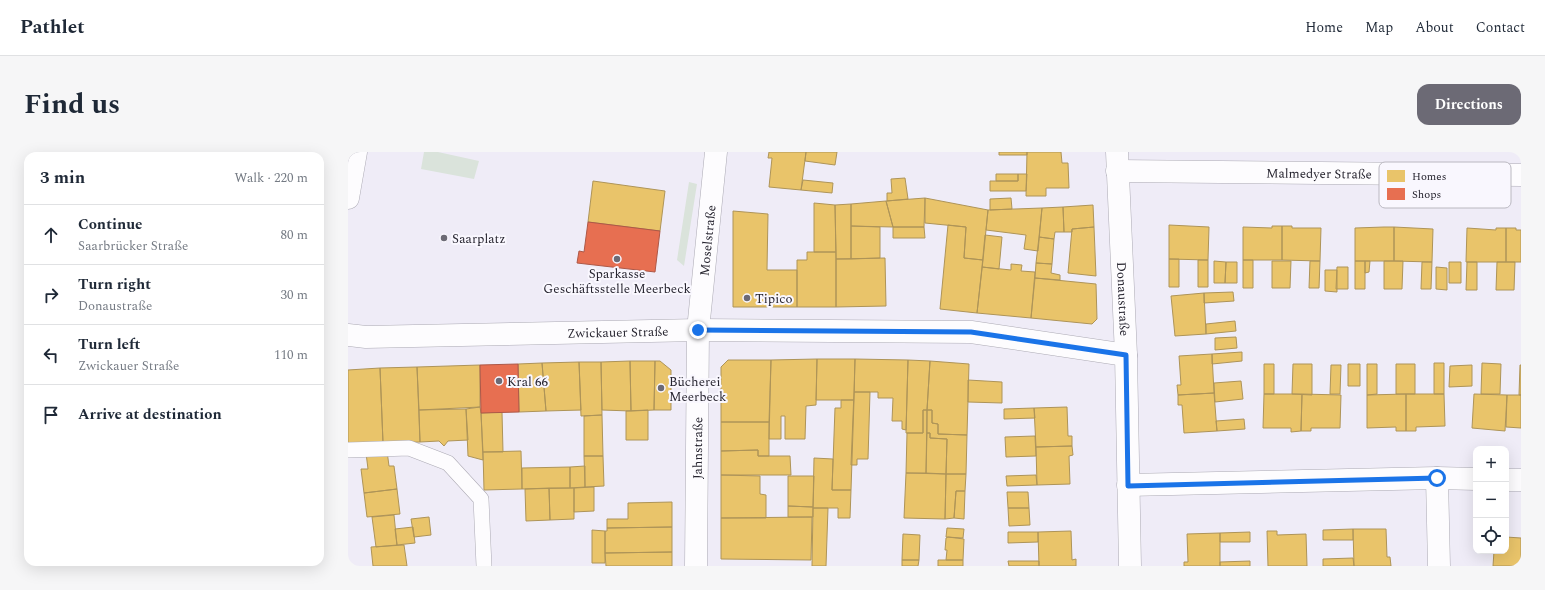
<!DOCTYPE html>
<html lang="en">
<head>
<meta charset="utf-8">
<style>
	:root { --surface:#fff; --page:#f6f6f7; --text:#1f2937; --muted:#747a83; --line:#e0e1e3; --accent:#6c6a75 }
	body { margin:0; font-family:Spectral,serif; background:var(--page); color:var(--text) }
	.controls { position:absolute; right:12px; bottom:12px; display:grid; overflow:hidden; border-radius:8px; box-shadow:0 4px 16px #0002 }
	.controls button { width:36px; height:36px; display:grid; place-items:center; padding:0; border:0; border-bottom:1px solid var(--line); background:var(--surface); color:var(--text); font:20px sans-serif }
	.stop { position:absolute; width:12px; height:12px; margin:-9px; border:3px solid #1a73e8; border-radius:50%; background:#fff }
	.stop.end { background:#1a73e8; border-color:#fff; box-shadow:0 1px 4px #0008 }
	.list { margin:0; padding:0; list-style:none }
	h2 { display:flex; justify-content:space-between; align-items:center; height:52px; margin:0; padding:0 16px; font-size:17px }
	h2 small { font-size:13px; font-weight:400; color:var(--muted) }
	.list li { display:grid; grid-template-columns:26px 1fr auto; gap:12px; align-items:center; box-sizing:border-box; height:60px; padding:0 16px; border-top:1px solid var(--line) }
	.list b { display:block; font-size:15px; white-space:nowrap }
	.list p { margin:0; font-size:13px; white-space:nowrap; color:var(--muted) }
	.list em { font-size:13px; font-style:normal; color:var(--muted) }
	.icon { flex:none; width:22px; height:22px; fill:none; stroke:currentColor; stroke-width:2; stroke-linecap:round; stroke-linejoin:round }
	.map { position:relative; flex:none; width:1173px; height:414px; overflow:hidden; border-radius:12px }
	header { display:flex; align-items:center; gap:24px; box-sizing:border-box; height:56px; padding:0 20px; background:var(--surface); border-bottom:1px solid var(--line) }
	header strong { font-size:19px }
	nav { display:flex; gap:22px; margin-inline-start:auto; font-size:14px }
	.intro { display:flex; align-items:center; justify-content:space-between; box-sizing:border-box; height:96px; padding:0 24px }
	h1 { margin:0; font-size:28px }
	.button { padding:10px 18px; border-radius:12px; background:var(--accent); color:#fff; font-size:14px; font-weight:700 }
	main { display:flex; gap:24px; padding:0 24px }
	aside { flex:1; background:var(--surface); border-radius:12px; box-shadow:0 4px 16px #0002 }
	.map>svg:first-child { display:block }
	.green { fill:#dae3db }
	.homes { fill:#e9c46a; stroke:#ae9458 }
	.shops { fill:#e76f51; stroke:#ad5847 }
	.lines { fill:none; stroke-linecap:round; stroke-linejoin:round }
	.lane-casing { stroke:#acaab4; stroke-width:16 }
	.street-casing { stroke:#acaab4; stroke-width:23 }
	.lane { stroke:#fdfcfe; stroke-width:15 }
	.street { stroke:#fdfcfe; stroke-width:22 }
	.route { stroke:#1a73e8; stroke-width:5 }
	.poi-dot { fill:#6c6a75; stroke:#f9f7fe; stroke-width:1.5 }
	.labels { text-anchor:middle; stroke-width:4; stroke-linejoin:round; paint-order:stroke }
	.street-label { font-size:13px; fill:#26242f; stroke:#f9f7fe }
	.poi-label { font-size:13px; fill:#26242f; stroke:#f9f7fe; text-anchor:start }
	.key { fill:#f9f7fe; stroke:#bab8c0; stroke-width:1 }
	.key-label { font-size:11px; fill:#26242f }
</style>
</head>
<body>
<header>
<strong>Pathlet</strong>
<nav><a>Home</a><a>Map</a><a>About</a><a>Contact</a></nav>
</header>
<div class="intro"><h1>Find us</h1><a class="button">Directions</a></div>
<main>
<aside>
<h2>3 min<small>Walk · 220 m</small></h2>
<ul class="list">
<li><svg class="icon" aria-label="ahead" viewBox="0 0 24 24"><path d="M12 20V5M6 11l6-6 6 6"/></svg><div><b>Continue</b><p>Saarbrücker Straße</p></div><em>80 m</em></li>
<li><svg class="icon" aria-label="right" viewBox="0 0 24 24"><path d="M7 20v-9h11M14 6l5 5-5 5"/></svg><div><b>Turn right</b><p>Donaustraße</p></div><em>30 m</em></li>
<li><svg class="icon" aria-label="left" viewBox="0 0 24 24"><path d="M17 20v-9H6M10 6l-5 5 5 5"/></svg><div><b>Turn left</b><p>Zwickauer Straße</p></div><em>110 m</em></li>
<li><svg class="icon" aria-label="arrive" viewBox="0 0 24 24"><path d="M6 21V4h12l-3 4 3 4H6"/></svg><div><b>Arrive at destination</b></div></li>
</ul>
</aside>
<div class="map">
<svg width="1173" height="414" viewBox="0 0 1173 414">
	<rect width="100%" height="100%" fill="#efecf7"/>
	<path class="green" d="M 76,0 L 90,0 L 131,9 L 126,27 L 73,17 Z
		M 341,30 L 349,32 L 336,114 L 329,108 Z"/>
	<path class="homes" d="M 421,0 L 458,0 L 453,38 L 421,35 L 424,6 L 420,6 Z
		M 458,0 L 489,0 L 487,13 L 457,9 Z
		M 651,0 L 679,0 L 679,3 L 651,3 Z
		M 679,0 L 713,0 L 714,11 L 720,11 L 721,36 L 698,36 L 698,44 L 678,44 Z
		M 648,22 L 670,22 L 670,29 L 648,29 Z
		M 670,22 L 679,22 L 678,39 L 642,39 L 642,29 L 670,29 Z
		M 557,26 L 560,47 L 539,49 L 539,41 L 544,41 L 543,27 Z
		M 455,28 L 485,31 L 484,41 L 453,38 Z
		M 245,29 L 317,39 L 312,79 L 240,70 Z
		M 577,46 L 640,58 L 635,108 L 616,106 L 618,75 L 577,71 Z
		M 577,46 L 576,75 L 545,75 L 538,49 Z
		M 663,46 L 664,57 L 642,58 L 642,47 Z
		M 538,49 L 545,75 L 503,74 L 503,52 Z
		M 466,51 L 487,53 L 488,100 L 466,100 Z
		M 503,52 L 503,107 L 488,107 L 487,53 Z
		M 745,53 L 746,75 L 724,77 L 724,80 L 716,80 L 715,55 Z
		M 715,55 L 716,80 L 707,80 L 706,87 L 691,85 L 694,56 Z
		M 694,56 L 690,99 L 676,97 L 678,83 L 638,78 L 640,58 Z
		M 385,59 L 420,62 L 419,118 L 449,118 L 449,155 L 385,155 Z
		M 600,73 L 618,75 L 616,106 L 635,108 L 629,161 L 592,157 Z
		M 821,73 L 861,75 L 860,108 L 821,107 Z
		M 503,74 L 532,75 L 532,106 L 503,107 Z
		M 924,74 L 934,74 L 934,108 L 895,108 L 895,75 L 924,76 Z
		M 934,74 L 944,74 L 944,76 L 973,76 L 972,109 L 934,108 Z
		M 545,75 L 576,75 L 577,86 L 545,86 Z
		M 746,75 L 748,124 L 720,121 L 724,77 Z
		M 1036,75 L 1046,75 L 1046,109 L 1007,109 L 1007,76 Z
		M 1046,75 L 1085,77 L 1084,110 L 1046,109 Z
		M 1119,76 L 1148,78 L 1148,76 L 1158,76 L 1158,110 L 1118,110 Z
		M 1158,76 L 1168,76 L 1168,78 L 1173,78 L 1173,110 L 1158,110 Z
		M 637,83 L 654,85 L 651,117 L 634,115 Z
		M 691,85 L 706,87 L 704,112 L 688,111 Z
		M 459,100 L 488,100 L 488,155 L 449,155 L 449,108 L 459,108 Z
		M 537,106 L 538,154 L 488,155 L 488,107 Z
		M 821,107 L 831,107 L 831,135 L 821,135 Z
		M 850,108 L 860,108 L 860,135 L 850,135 Z
		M 895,108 L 905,108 L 905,136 L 895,136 Z
		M 866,109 L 878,110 L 877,131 L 866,131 Z
		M 924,109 L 943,109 L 942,136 L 924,136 Z
		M 962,109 L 972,109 L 971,136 L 961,136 Z
		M 1007,109 L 1017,109 L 1017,137 L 1007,137 Z
		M 1017,109 L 1022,109 L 1021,120 L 1017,121 Z
		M 1036,109 L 1055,109 L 1054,137 L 1036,137 Z
		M 878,110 L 889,110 L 889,131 L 877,131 Z
		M 1074,110 L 1084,110 L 1083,137 L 1073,137 Z
		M 1101,110 L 1113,110 L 1113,131 L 1101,131 Z
		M 1119,110 L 1129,110 L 1129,138 L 1118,138 Z
		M 1149,110 L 1167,110 L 1166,138 L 1148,138 Z
		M 688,111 L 704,112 L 703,121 L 712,123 L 712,128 L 687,126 Z
		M 663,112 L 674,113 L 673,119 L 687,120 L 683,166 L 629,161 L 634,115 L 663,118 Z
		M 989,115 L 1000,115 L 1000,137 L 988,137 Z
		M 1088,115 L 1099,116 L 1099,138 L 1088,137 Z
		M 977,118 L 989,118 L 989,140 L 977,139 Z
		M 687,126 L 748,132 L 749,167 L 744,172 L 683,166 Z
		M 885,140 L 886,149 L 856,151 L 856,141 Z
		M 856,141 L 858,182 L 827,184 L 823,144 Z
		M 887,169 L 888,179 L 858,182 L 858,172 Z
		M 888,185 L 889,196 L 867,198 L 867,186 Z
		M 894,200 L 894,209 L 864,212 L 864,202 Z
		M 864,202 L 866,241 L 830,243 L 829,233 L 833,233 L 831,204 Z
		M 469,207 L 468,253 L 458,254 L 457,287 L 437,287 L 437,264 L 433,264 L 433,287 L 421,287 L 423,208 Z
		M 469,207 L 507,207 L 506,248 L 468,248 Z
		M 507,207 L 560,208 L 558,278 L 554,277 L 554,269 L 544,269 L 545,246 L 530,246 L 530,240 L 506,240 Z
		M 380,208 L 423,208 L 421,270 L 373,270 L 373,215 Z
		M 560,208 L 582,209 L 579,258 L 575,258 L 575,281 L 558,281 Z
		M 282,209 L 307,209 L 306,258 L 283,259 Z
		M 282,209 L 283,259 L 254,258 L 253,210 Z
		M 307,209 L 312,209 L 323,218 L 323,258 L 306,258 Z
		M 582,209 L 621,212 L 619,283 L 590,282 L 590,272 L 584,271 L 584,258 L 579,258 Z
		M 231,210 L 233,258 L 198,259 L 194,211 Z
		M 231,210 L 253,210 L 254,263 L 233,264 Z
		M 194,211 L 198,259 L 171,260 L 170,212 Z
		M 1086,211 L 1096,211 L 1096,242 L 1086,242 Z
		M 1134,211 L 1153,212 L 1152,242 L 1133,242 Z
		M 916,212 L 926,212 L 926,242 L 916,242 Z
		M 945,212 L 964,212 L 964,243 L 944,242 Z
		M 1000,212 L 1012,212 L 1012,234 L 1000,234 Z
		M 1019,212 L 1029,212 L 1029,242 L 1019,243 Z
		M 1048,212 L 1067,212 L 1067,242 L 1048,242 Z
		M 132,213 L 132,255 L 71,258 L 69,215 Z
		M 983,213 L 993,213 L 992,242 L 982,242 Z
		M 1124,213 L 1124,234 L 1101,235 L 1102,214 Z
		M 1172,213 L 1173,213 L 1173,243 L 1171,243 Z
		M 69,215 L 72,290 L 35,291 L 32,216 Z
		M 32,216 L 35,291 L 0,293 L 0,218 Z
		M 620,228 L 654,230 L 654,251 L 620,250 Z
		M 893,229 L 895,247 L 867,250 L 866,231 Z
		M 506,240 L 522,240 L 520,307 L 509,307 L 509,313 L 503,313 Z
		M 866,241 L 869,279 L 836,281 L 834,253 L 830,253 L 830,243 Z
		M 954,242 L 953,279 L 943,280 L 943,276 L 915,276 L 916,242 Z
		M 954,242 L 993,243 L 992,276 L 963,276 L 963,279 L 953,279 Z
		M 1058,242 L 1096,242 L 1097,274 L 1068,275 L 1068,279 L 1058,279 Z
		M 1058,242 L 1058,279 L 1048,279 L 1048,275 L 1019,276 L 1019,243 Z
		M 1126,242 L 1159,243 L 1157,279 L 1124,276 Z
		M 1159,243 L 1173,243 L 1173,276 L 1158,275 Z
		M 493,248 L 506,248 L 503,338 L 484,338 L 487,256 L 493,256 Z
		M 132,255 L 133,261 L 135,308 L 120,304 L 118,257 Z
		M 719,255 L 720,284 L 724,284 L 724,294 L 688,295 L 686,256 Z
		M 686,256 L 687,266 L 656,267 L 656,257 Z
		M 118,257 L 120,288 L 100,289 L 96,294 L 91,289 L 72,290 L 71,258 Z
		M 300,258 L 300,288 L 278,288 L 278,259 Z
		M 575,258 L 579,258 L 578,321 L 558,321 L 559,281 L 575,281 Z
		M 579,258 L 584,258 L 584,271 L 590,272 L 590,282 L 619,283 L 618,322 L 598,322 L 599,287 L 582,286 L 582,281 L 579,281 Z
		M 154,260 L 155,300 L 135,300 L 133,261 Z
		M 254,263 L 255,304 L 236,304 L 236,264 Z
		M 896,267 L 897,277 L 869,279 L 868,269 Z
		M 373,270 L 421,270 L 421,304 L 410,304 L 410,298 L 373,299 Z
		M 579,281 L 582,281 L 582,286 L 599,287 L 598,322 L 578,321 Z
		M 687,284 L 688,304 L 658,305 L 657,285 Z
		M 724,294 L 725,303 L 721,304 L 722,332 L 689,333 L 688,295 Z
		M 410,298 L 410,304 L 442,304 L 443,323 L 373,323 L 373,299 Z
		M 39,299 L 41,314 L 46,314 L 49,337 L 16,341 L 13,317 L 20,317 L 18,301 Z
		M 173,299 L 174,337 L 136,338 L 135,300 Z
		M 236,304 L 255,304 L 256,334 L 237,335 Z
		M 466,306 L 485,307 L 484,338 L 503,338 L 502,366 L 490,366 L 490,356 L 465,356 Z
		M 237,314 L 237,335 L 222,336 L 222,315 Z
		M 222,315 L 222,336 L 174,337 L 174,316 Z
		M 558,321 L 598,322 L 597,367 L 556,366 Z
		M 598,322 L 618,322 L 617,339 L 608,339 L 606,366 L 597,367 Z
		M 373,323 L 412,324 L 412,342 L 418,343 L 418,366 L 373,366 Z
		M 688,323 L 689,333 L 659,334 L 658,324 Z
		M 440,324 L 466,324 L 465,355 L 440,354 Z
		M 246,335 L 246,359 L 226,360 L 226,336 Z
		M 201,336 L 202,368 L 178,369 L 177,337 Z
		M 201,336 L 226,336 L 226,367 L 202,368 Z
		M 49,337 L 52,362 L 19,365 L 16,341 Z
		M 608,339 L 617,339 L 616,367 L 606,366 Z
		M 659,340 L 680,340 L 681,356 L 660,356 Z
		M 324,350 L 324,375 L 259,376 L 259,367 L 280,367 L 280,351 Z
		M 440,354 L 465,355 L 465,365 L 440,365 Z
		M 465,356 L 480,356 L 478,414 L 464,414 Z
		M 660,356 L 681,356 L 682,373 L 661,374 Z
		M 46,363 L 49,393 L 28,395 L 24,365 Z
		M 81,365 L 83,383 L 66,385 L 63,367 Z
		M 464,365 L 463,408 L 373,407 L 373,366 Z
		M 65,375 L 67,391 L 49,393 L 47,377 Z
		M 324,375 L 324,400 L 257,401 L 257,379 L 259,379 L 259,376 Z
		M 599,376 L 616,377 L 615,386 L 598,385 Z
		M 1005,377 L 1038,377 L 1039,405 L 1042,405 L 1043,414 L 1006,414 Z
		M 1005,377 L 1005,388 L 975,388 L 975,378 Z
		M 244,378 L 257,379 L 257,411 L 244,411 Z
		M 723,379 L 724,408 L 728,407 L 728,414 L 691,414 L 690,380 Z
		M 919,379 L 929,379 L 929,383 L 958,382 L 959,414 L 920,414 Z
		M 660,380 L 690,380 L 690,390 L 660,391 Z
		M 902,380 L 902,390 L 872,390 L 872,381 Z
		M 872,381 L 872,414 L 836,414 L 836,410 L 840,410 L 839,382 Z
		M 555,382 L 572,383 L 571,408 L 554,408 Z
		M 600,385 L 616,387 L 615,408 L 598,408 L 599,398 L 597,398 L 598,386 Z
		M 1158,385 L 1173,386 L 1173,414 L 1145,414 L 1146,399 L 1158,399 Z
		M 56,393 L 59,414 L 25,414 L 23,395 Z
		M 324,400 L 324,414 L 258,414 L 257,401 Z
		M 1005,406 L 1006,414 L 975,414 L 975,407 Z
		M 554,408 L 571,408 L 570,414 L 554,414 Z
		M 590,408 L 615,408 L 615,414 L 590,414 Z
		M 660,409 L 691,409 L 691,414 L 661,414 Z
		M 902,409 L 902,414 L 872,414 L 872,410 Z"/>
	<path class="shops" d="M 240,70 L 312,79 L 307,120 L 229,111 L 231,99 L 236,100 Z
		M 170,212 L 171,260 L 133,261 L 132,213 Z"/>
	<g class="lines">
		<defs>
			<path id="lane" d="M 0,298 L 61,296 L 100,311 L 133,347 L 136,414"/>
			<g id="street">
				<path id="s1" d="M 769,0 L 778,203 L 782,414"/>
				<path id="s2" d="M 769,19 L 1173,23"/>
				<path d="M 0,46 L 8,0"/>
				<path id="s3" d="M 0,183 L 18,185 L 350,178 L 623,180 L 778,203"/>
				<path d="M 1089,326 L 1091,414"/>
				<path d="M 1158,328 L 1173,328"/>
				<path d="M 780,333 L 1089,326 L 1128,327"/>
				<path id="s4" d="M 348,414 L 350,178 L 368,0"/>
			</g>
		</defs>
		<use href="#lane" class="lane-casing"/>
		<use href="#street" class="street-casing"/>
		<use href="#lane" class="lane"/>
		<use href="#street" class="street"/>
	</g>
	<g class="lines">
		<path class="route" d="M 350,178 L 623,180 L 778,203 L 780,334 L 1089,326"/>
	</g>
	<g class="poi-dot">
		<circle cx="96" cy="86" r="4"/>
		<circle cx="269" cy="107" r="4"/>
		<circle cx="399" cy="146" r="4"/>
		<circle cx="151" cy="229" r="4"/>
		<circle cx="313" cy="236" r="4"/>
	</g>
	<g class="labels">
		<g class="street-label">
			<text dy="5" stroke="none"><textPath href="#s2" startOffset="202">Malmedyer Straße</textPath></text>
			<text dy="5" stroke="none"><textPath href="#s4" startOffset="326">Moselstraße</textPath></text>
			<text dy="5" stroke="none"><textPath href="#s1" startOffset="147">Donaustraße</textPath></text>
			<text dy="5" stroke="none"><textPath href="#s3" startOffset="270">Zwickauer Straße</textPath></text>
			<text dy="5" stroke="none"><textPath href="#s4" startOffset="118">Jahnstraße</textPath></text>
		</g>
		<g class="poi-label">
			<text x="104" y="91">Saarplatz</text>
			<text x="269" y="126" text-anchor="middle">Sparkasse<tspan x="269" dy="15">Geschäftsstelle Meerbeck</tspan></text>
			<text x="407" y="151">Tipico</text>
			<text x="159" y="234">Kral 66</text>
			<text x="321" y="234">Bücherei<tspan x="321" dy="15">Meerbeck</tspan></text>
		</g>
	</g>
	<rect x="1031" y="10" width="132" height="46" rx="6" class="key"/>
	<rect x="1039" y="18" width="18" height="12" fill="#e9c46a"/>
	<rect x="1039" y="36" width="18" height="12" fill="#e76f51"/>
	<g class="key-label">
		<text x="1064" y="28">Homes</text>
		<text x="1064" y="46">Shops</text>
	</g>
</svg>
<div class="controls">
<button>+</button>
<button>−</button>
<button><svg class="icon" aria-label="locate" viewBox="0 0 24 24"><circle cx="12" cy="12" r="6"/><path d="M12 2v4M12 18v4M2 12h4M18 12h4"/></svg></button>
</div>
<div class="stop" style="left:1089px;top:326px"></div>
<div class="stop end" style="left:350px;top:178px"></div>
</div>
</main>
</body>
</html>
